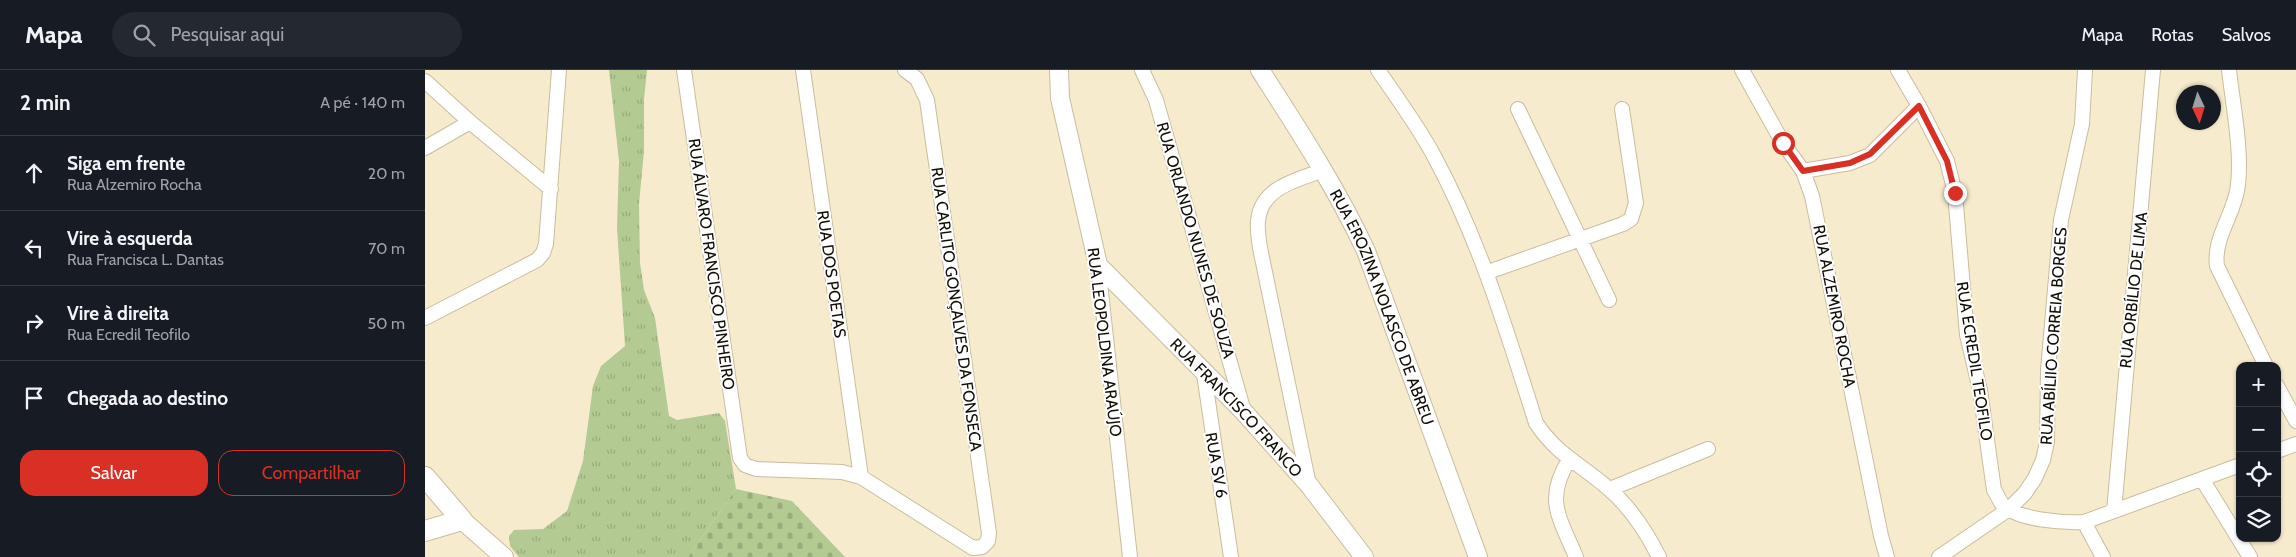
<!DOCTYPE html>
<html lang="pt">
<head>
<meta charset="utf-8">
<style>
	:root { --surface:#171b24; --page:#242831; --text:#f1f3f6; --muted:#9ea1a6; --line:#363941; --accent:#d93025 }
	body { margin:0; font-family:Cabin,sans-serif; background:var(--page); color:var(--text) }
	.controls { position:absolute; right:15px; bottom:15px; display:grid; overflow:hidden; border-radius:10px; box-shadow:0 1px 4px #0004 }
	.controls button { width:45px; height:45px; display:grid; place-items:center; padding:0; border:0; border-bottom:1px solid var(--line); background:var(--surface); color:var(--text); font:25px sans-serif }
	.compass { position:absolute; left:1751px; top:15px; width:45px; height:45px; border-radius:50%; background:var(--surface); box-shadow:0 1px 4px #0004; rotate:176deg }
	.stop { position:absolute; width:15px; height:15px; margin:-11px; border:4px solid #d93025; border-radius:50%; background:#fff }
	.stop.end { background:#d93025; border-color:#fff; box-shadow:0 1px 5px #0008 }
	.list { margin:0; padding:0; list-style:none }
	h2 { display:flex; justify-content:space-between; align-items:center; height:65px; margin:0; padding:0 20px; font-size:21px }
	h2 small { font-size:16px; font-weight:400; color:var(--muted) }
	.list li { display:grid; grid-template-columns:32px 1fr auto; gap:15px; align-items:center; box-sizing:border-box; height:75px; padding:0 20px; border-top:1px solid var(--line) }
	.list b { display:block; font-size:19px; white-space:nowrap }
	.list p { margin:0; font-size:16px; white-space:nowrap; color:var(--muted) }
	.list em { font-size:16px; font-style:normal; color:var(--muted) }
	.actions { display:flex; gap:10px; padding:15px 20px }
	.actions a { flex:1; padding:11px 0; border:1px solid var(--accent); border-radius:15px; text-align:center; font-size:18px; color:var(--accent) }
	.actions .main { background:var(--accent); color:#fff }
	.icon { flex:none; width:28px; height:28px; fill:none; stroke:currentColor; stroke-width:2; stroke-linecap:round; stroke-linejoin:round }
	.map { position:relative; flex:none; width:1871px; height:487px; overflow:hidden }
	header { display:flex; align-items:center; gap:30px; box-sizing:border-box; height:70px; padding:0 25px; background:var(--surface); border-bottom:1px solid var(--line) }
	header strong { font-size:24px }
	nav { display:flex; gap:28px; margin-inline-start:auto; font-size:18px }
	.search { width:350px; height:45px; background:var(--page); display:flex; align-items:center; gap:12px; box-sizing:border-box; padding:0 18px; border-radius:28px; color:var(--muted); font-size:19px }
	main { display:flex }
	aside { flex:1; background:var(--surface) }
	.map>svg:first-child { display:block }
	.grass { fill:url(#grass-tufts) }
	.cemetery { fill:url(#cemetery-stones) }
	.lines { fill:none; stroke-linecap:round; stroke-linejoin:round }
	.minor-casing { stroke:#c9bda0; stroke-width:16 }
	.tertiary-casing { stroke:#c9bda0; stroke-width:20 }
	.secondary-casing { stroke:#c9bda0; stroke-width:22 }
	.minor { stroke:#fff; stroke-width:14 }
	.tertiary { stroke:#fff; stroke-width:18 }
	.secondary { stroke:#fff; stroke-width:20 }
	.route { stroke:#d93025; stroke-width:6 }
	.labels { text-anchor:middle; stroke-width:4; stroke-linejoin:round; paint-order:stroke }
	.street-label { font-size:16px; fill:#130e05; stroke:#fff }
</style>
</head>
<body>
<header>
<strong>Mapa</strong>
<div class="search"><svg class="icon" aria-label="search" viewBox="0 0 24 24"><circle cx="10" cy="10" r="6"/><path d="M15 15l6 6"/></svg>Pesquisar aqui</div>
<nav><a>Mapa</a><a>Rotas</a><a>Salvos</a></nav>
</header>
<main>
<aside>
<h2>2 min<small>A pé · 140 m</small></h2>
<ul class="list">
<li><svg class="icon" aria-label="ahead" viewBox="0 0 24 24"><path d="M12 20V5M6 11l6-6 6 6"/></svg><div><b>Siga em frente</b><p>Rua Alzemiro Rocha</p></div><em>20 m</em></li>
<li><svg class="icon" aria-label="left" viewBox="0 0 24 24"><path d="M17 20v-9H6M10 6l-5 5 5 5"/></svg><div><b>Vire à esquerda</b><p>Rua Francisca L. Dantas</p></div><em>70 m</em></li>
<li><svg class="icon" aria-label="right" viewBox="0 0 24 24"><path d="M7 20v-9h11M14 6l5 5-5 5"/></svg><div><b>Vire à direita</b><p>Rua Ecredil Teofilo</p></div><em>50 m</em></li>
<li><svg class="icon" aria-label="arrive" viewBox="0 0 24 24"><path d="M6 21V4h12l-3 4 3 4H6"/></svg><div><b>Chegada ao destino</b></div></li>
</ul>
<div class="actions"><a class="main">Salvar</a><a>Compartilhar</a></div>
</aside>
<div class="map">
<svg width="1871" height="487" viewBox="0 0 1871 487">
	<defs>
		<pattern id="grass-tufts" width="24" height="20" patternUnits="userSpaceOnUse" patternTransform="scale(1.25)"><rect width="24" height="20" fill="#b3ca93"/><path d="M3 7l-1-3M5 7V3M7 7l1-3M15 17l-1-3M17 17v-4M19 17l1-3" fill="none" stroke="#99ac7d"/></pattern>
		<pattern id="cemetery-stones" width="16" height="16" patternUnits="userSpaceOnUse" patternTransform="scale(1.25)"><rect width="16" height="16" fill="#b3ca93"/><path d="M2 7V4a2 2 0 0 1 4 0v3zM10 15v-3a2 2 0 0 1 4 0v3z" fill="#99ac7d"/></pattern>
	</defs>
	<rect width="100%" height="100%" fill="#f7ebcd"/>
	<path class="grass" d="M 184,0 L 222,0 L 219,29 L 219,81 L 214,134 L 215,193 L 219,220 L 230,248 L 244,346 L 252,350 L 294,343 L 300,351 L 311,419 L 263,487 L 94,487 L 85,476 L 84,466 L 89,460 L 118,459 L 142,441 L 158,391 L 168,316 L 176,296 L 200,276 L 192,158 L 194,91 Z"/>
	<path class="cemetery" d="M 311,419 L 367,431 L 420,487 L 263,487 Z"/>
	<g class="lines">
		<defs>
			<path id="minor" d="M 259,0 L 315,388 L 320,395 L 331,399 L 417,402 L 436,407 L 548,478 L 557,477 L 563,471 L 564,463 L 502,30 L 492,9 L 480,0
				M 378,0 L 436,407
				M 717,0 L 731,30 L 819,342
				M 953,0 C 972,28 993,56 1009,86 C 1055,171 1082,262 1111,353 C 1132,385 1157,395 1184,419 C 1205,437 1222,463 1234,487
				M 1317,0 L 1358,73 L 1378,101 L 1387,126 L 1456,466 L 1462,487
				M 1473,0 L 1494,36 L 1522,91 L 1530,123 L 1542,265 L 1555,320 L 1569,420 C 1572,424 1574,430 1577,434 C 1592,450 1638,453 1659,452 L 1815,395
				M 1804,0 C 1808,36 1817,79 1813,115 C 1810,144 1788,167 1792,196 L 1841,296
				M 0,11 L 45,52 L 126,119
				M 1093,39 L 1184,230
				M 0,78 L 45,52
				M 1378,101 L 1425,93 L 1445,85 L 1494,36
				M 673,195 L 705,487
				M 1063,202 L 1198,154 L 1206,149 L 1211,133 L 1197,39
				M 0,248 L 112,190 L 118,183 L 121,174 L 134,0
				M 779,304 L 806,487
				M 1852,316 L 1871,351
				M 1852,381 L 1871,374
				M 1144,390 C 1119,430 1135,448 1151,487
				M 1777,409 L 1825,487
				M 884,415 L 835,178 C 834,170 832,160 833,151 C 836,117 872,110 899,100
				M 1185,419 L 1283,379
				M 1689,441 L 1728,0
				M 1659,452 L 1678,487
				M 1514,487 L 1584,439 L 1600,423 L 1610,408 L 1618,390 L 1622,372 L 1623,300 L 1636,150 L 1657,54 L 1660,0"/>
			<g id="tertiary">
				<path id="s1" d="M 634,0 L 635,28 L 673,195 L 819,342 L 884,415 L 939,487"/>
				<path id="s2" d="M 835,0 C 873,59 911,117 941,181 L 1053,487"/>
				<path d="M 37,450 L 79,487"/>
			</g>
			<path id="secondary" d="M 0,407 L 37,450 L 0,461"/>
		</defs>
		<use href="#minor" class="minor-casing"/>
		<use href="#tertiary" class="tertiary-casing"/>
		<use href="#secondary" class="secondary-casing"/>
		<use href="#minor" class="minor"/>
		<use href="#tertiary" class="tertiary"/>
		<use href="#secondary" class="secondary"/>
	</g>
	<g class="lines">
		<path class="route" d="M 1358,73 L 1378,101 L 1425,93 L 1445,84 L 1494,36 L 1522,91 L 1530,123"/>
	</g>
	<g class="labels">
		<g class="street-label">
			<text transform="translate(771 170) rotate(74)" y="6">RUA ORLANDO NUNES DE SOUZA</text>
			<text transform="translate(287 194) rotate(82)" y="6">RUA ÁLVARO FRANCISCO PINHEIRO</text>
			<text transform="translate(407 204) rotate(82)" y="6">RUA DOS POETAS</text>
			<text transform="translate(1708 220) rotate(-84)" y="6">RUA ORBÍLIO DE LIMA</text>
			<text transform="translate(1410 236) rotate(79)" y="6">RUA ALZEMIRO ROCHA</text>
			<text dy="6" stroke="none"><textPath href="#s2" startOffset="268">RUA EROZINA NOLASCO DE ABREU</textPath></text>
			<text transform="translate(532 239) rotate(82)" y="6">RUA CARLITO GONÇALVES DA FONSECA</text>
			<text transform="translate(1628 266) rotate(-86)" y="6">RUA ABÍLIIO CORREIA BORGES</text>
			<text transform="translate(680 272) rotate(83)" y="6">RUA LEOPOLDINA ARAÚJO</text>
			<text transform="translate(1550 291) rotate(81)" y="6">RUA ECREDIL TEOFILO</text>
			<text dy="6" stroke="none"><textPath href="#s1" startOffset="398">RUA FRANCISCO FRANCO</textPath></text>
			<text transform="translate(792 395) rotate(80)" y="6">RUA SV 6</text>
		</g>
	</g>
</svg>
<div class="controls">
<button>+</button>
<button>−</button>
<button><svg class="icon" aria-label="locate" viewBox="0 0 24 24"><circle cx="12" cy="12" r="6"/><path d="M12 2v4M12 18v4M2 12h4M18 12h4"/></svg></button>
<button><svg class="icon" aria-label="layers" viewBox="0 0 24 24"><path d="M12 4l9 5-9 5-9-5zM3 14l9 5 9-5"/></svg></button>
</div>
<svg class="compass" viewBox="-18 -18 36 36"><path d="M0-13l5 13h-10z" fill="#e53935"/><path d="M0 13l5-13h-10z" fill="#9ea1a6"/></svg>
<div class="stop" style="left:1358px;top:73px"></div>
<div class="stop end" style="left:1530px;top:123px"></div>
</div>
</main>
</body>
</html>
